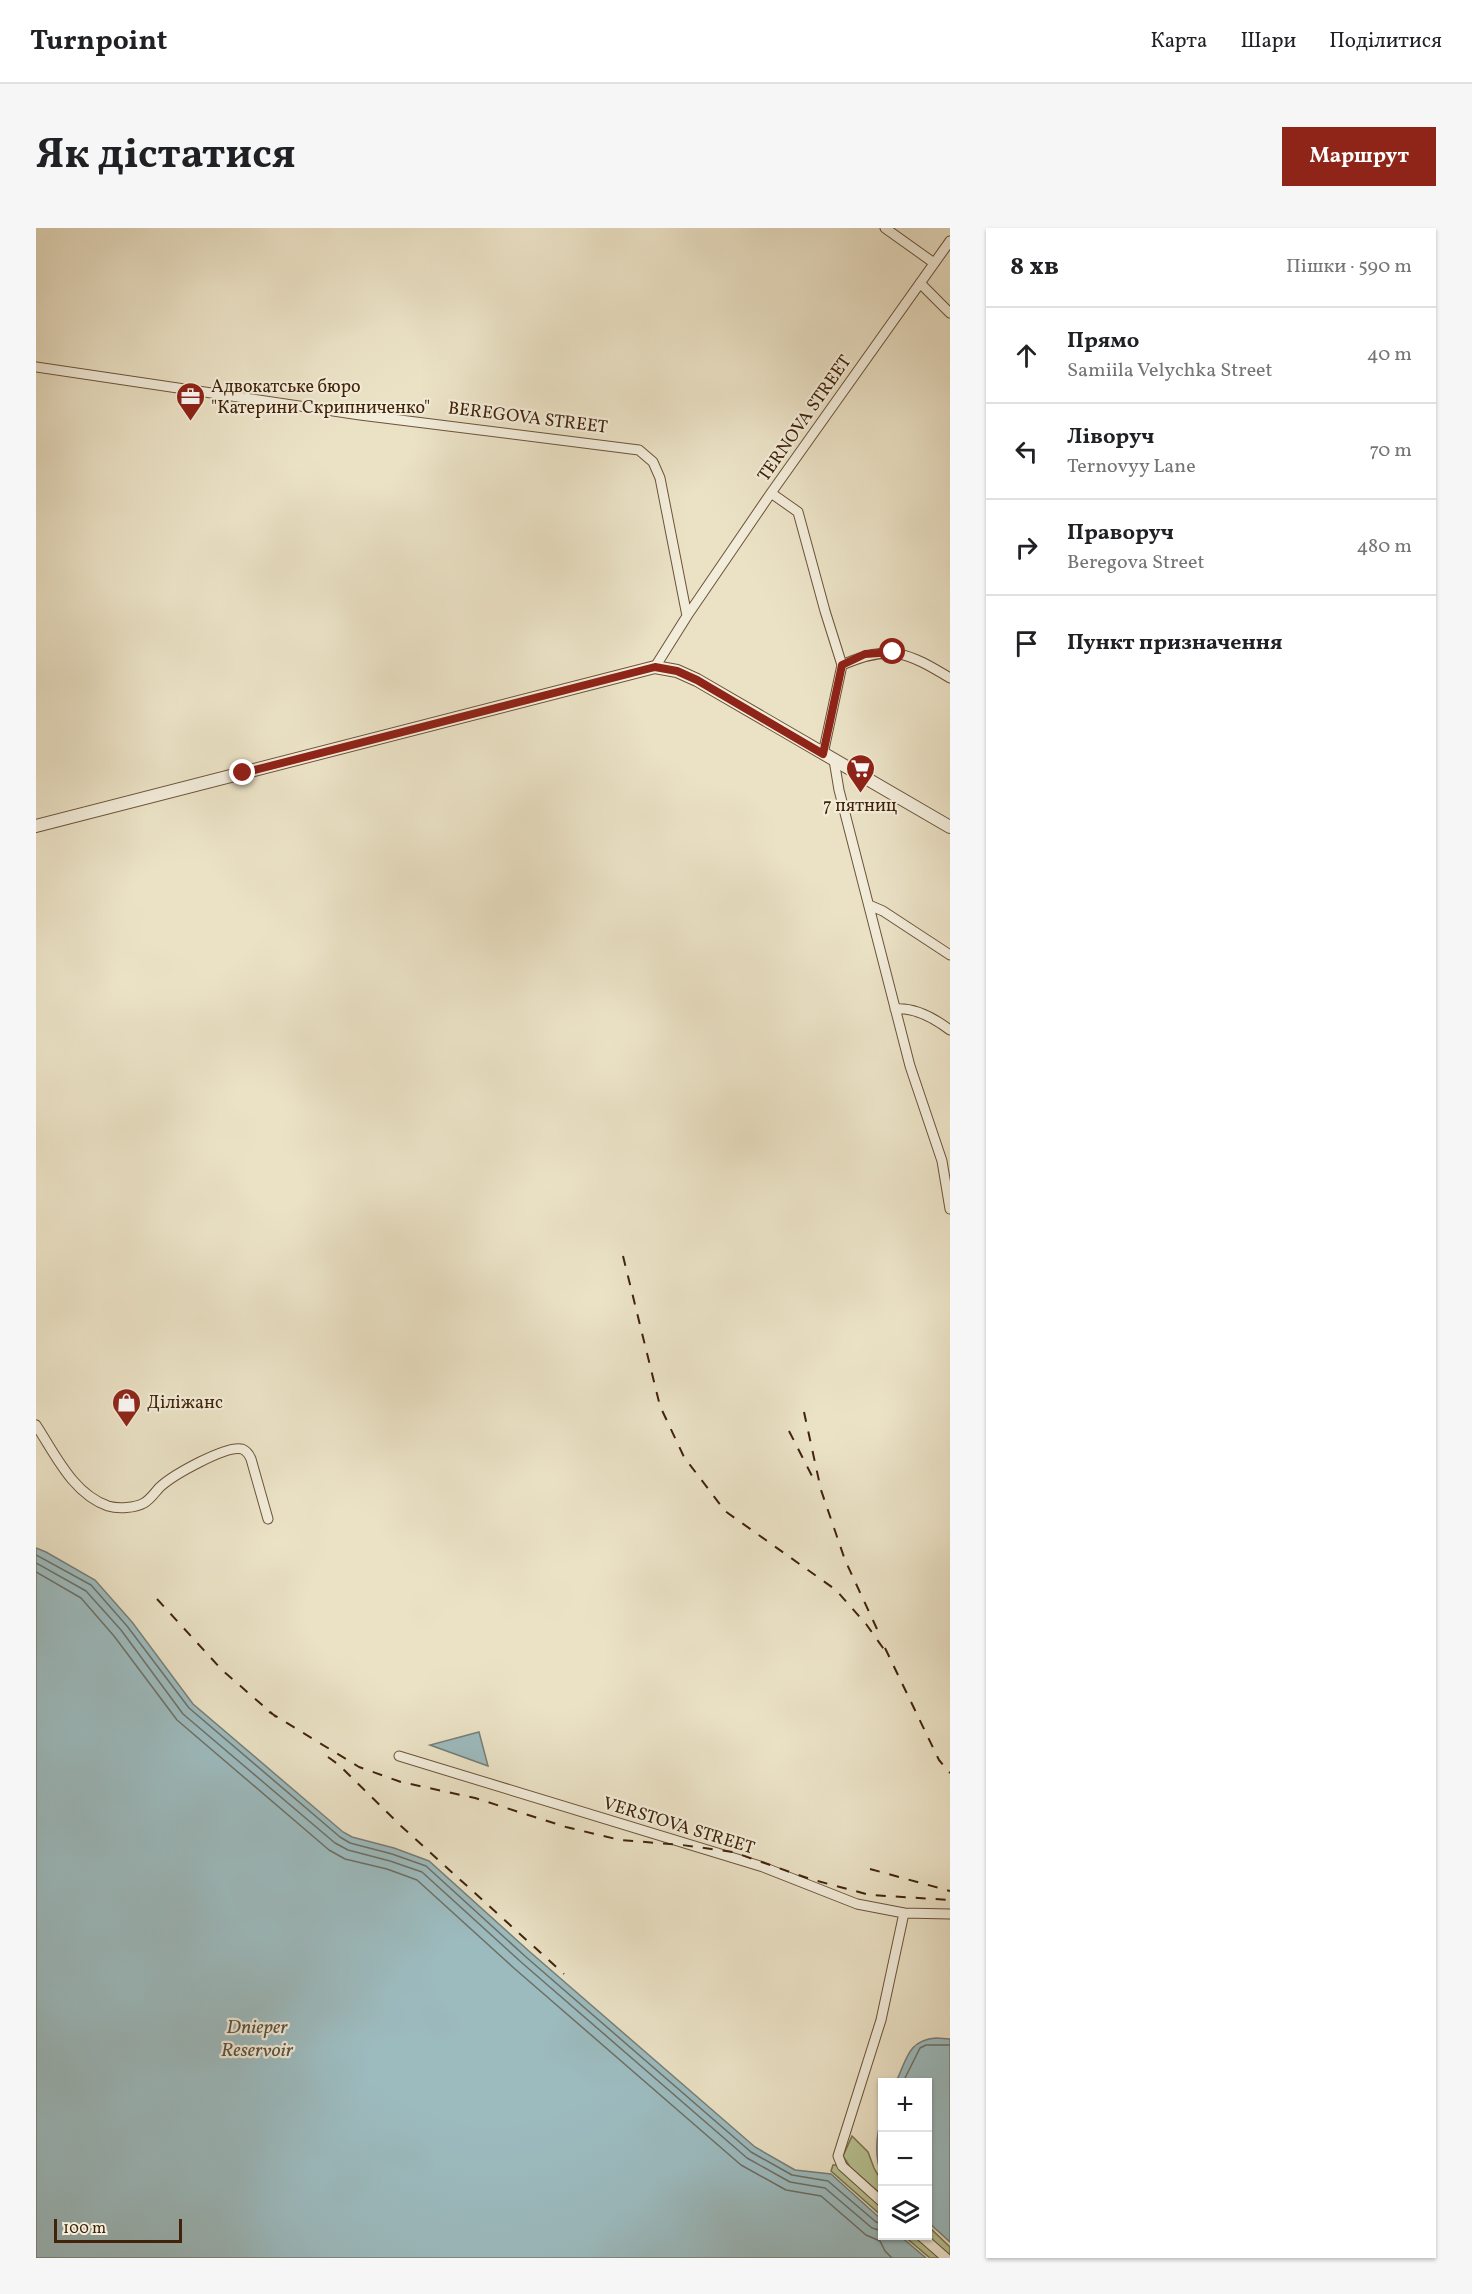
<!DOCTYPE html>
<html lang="uk">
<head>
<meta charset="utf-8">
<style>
	:root { --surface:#fff; --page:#f6f6f6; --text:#202124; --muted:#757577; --line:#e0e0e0; --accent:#8f2418 }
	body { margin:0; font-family:Vollkorn,serif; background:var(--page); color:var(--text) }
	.controls { position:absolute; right:18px; bottom:18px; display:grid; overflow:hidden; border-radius:0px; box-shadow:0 2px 4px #0004 }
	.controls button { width:54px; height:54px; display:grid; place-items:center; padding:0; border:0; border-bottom:2px solid var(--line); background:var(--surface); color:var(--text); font:30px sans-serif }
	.scale { position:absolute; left:18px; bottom:15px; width:128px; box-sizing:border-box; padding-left:6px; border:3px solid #412309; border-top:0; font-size:16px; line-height:21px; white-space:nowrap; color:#412309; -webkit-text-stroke:4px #f2ecda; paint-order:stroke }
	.stop { position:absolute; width:18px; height:18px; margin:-14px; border:4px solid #8f2418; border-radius:50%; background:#fff }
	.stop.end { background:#8f2418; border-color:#fff; box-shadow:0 2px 6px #0008 }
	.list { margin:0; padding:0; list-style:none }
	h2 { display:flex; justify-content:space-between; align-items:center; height:78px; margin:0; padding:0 24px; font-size:26px }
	h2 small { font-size:20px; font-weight:400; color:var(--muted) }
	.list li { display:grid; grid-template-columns:39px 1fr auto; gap:18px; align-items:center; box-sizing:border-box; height:96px; padding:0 24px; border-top:2px solid var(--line) }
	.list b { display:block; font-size:22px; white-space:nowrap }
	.list p { margin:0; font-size:20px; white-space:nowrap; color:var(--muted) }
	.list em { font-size:20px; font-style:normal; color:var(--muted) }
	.icon { flex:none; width:33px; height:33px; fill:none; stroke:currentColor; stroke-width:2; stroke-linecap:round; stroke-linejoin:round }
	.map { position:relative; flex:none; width:914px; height:2030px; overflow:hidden; border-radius:0px }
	header { display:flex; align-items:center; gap:36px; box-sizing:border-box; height:84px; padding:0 30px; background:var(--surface); border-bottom:2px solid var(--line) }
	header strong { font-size:28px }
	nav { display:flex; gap:33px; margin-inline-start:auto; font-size:21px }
	.intro { display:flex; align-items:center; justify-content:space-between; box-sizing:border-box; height:144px; padding:0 36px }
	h1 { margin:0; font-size:42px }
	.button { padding:15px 27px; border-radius:0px; background:var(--accent); color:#fff; font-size:21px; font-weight:700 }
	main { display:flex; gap:36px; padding:0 36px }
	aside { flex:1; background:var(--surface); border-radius:0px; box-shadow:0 2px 4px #0004 }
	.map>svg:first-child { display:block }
	.green { fill:#b8c394; stroke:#7c734e; stroke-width:1.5 }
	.water { fill:#9cbbbf; stroke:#787e76; stroke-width:1.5 }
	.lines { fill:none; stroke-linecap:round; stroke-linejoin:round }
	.shore { stroke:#6e6f64; stroke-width:1.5 }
	.minor-casing { stroke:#6c5338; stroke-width:11 }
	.tertiary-casing { stroke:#6c5338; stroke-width:14 }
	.minor { stroke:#f2ecda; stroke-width:9 }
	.tertiary { stroke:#f2ecda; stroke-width:12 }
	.rail { stroke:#412309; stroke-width:2; stroke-dasharray:10 10; stroke-linecap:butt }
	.route { stroke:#8f2418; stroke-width:8 }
	.labels { text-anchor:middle; stroke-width:4.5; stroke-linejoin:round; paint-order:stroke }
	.poi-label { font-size:18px; fill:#412309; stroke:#f2ecda; text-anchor:start }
	.street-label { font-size:18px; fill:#412309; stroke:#f2ecda }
	.water-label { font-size:20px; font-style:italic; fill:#5c5140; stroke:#f2ecda }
</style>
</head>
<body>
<header>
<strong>Turnpoint</strong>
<nav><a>Карта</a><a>Шари</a><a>Поділитися</a></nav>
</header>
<div class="intro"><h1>Як дістатися</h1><a class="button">Маршрут</a></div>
<main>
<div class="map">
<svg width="914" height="2030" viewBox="0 0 914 2030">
	<rect width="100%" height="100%" fill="#ebe2c6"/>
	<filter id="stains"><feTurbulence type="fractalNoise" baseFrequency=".00333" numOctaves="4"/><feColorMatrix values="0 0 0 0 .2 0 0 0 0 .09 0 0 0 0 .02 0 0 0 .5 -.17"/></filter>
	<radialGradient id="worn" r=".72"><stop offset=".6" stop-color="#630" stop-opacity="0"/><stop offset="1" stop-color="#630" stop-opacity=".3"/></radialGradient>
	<path class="green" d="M 816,1908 L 832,1924 L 838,1940 L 846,1954 L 846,1967 L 814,1939 L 807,1928 Z
		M 797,1937 L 801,1937 L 846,1976 L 846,1988 L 795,1943 Z
		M 892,1998 L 914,2019 L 914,2028 L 891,2008 Z
		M 868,2008 L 883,2008 L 909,2030 L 894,2030 Z"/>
	<path class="water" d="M 0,1320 L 10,1324 L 59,1352 L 96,1394 L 157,1476 L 307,1604 L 316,1609 L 358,1620 L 393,1633 L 494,1724 L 719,1919 L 759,1942 L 795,1946 L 846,1992 L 846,2008 L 864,2008 L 890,2030 L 0,2030 Z
		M 443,1504 L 452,1538 L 394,1517 Z
		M 900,1810 L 914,1811 L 914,2014 L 892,1994 L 892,1854 L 860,1854 C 871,1831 872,1812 900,1810 Z
		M 846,1889 L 846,1950 C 839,1929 839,1911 846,1889 Z"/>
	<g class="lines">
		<path class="shore" d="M 0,1327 L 55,1357 L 91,1398 L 153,1480 L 304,1609 L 314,1615 L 356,1626 L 390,1638 L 490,1729 L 715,1924 L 756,1947 L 792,1953 L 840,1994 L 846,1996
			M 0,1335 L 50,1363 L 85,1402 L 147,1486 L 299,1615 L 312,1622 L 354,1633 L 386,1644 L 485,1734 L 711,1930 L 754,1954 L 789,1960 L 836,2000 L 846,2003
			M 0,1344 L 45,1370 L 78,1408 L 141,1492 L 293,1622 L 309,1631 L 351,1641 L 381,1652 L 479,1741 L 705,1937 L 750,1962 L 785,1968 L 830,2007 L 844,2013 L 849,2023 L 856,2030
			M 867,1854 L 884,1820 L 890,1817 L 914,1817"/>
		<defs>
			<path id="minor" d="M 849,0 L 898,35
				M 884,55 L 914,85
				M 0,139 L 324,187 L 603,222 L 617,234 L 624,250 L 651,388 L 619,439
				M 735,265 L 762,284 L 789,383 L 806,437 L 787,526
				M 651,388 L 735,265 L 914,13
				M 806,437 C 854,416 871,424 914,450
				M 798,532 L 803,562 L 874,838 L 906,933 L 914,981
				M 833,677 L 847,683 L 914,727
				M 859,781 C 879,779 898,790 914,802
				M 0,1197 C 19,1226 37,1266 72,1278 C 82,1281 99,1280 108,1275 C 115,1271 119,1264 124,1259 C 137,1247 190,1217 206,1221 C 211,1223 213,1226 215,1231 L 232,1291
				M 363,1528 L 727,1639 L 821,1676 L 868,1685 L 914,1686
				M 846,1974 L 806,1938 L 802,1928 L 845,1792 L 868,1685
				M 885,2008 L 910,2030"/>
			<path id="tertiary" d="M 0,598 L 619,439 L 641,443 L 661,452 L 914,599"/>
		</defs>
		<use href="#minor" class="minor-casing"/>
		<use href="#tertiary" class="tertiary-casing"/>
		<use href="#minor" class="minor"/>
		<use href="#tertiary" class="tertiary"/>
		<path class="rail" d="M 587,1028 L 624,1178 L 648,1229 L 689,1283 L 800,1362 L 830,1396 L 852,1427
			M 768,1184 L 785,1262 L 809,1332 L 841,1401
			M 753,1203 L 777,1250
			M 121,1371 L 186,1442 L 240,1489
			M 849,1420 L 903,1532 L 914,1545
			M 233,1484 L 323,1539 L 365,1554 L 439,1570 L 530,1599 L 584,1612 L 646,1617 L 697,1624 L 774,1651 L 834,1667 L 914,1672
			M 292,1529 L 303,1537 L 365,1598 L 528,1746
			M 834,1641 L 914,1663"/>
	</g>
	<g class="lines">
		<path class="route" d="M 207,545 L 619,439 L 641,443 L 661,452 L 787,526 L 806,437 L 829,426 L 857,424"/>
	</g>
	<defs>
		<symbol id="office-pin" viewBox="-11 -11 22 30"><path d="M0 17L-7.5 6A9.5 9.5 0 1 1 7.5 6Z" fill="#8f2418" stroke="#f2ecda"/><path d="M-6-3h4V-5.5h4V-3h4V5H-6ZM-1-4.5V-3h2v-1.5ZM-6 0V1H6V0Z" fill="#fff"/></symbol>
		<symbol id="supermarket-pin" viewBox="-11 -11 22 30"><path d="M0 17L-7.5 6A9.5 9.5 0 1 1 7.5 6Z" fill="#8f2418" stroke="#f2ecda"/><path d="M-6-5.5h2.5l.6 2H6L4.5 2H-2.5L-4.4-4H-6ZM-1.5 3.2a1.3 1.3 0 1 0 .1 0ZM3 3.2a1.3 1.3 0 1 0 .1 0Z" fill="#fff"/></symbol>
		<symbol id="shop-pin" viewBox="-11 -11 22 30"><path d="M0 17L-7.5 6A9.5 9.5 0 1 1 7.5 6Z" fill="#8f2418" stroke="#f2ecda"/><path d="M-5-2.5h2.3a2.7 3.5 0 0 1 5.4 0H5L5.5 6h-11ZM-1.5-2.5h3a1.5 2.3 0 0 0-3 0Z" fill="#fff"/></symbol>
	</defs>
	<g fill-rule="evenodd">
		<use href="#office-pin" x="138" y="152" width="33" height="45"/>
		<use href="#supermarket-pin" x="808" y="524" width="33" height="45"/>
		<use href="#shop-pin" x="74" y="1158" width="33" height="45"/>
	</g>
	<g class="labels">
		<g class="poi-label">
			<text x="175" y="164">Адвокатське бюро<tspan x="175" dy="21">"Катерини Скрипниченко"</tspan></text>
			<text x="824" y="583" text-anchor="middle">7 пятниц</text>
			<text x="111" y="1180">Діліжанс</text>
		</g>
		<g class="street-label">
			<text transform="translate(492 189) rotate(7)" y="6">BEREGOVA STREET</text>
			<text transform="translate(768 190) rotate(-55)" y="6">TERNOVA STREET</text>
			<text transform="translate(643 1597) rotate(17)" y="6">VERSTOVA STREET</text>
		</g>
		<g class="water-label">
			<text x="221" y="1805">Dnieper<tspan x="221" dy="23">Reservoir</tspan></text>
		</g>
	</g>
	<rect width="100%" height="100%" filter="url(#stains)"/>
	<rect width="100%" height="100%" fill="url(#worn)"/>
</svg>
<div class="controls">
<button>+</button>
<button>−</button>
<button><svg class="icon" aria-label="layers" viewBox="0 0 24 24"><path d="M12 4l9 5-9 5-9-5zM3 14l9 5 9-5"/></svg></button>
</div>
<div class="scale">100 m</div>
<div class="stop" style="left:857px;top:424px"></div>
<div class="stop end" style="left:207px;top:545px"></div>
</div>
<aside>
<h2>8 хв<small>Пішки · 590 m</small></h2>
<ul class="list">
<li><svg class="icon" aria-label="ahead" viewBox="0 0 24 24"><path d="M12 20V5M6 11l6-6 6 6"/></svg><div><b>Прямо</b><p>Samiila Velychka Street</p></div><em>40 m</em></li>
<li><svg class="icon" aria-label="left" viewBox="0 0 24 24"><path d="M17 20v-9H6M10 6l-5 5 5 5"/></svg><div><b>Ліворуч</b><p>Ternovyy Lane</p></div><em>70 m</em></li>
<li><svg class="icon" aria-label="right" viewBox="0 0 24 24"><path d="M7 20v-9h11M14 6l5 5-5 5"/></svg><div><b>Праворуч</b><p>Beregova Street</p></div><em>480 m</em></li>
<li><svg class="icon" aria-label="arrive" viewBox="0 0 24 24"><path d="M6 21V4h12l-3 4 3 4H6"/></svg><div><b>Пункт призначення</b></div></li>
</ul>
</aside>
</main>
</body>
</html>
